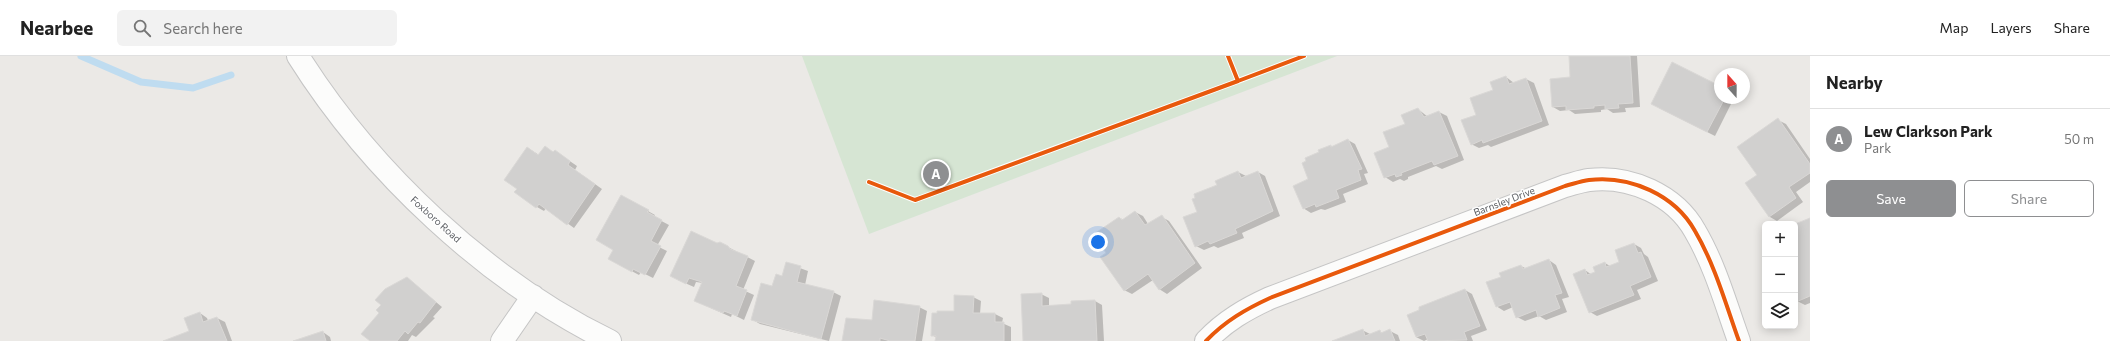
<!DOCTYPE html>
<html lang="en">
<head>
<meta charset="utf-8">
<style>
	:root { --surface:#fff; --page:#f2f2f2; --text:#222; --muted:#767676; --line:#e0e0e0; --accent:#8e8f91 }
	body { margin:0; font-family:Commissioner,sans-serif; background:var(--page); color:var(--text) }
	.controls { position:absolute; right:12px; bottom:12px; display:grid; overflow:hidden; border-radius:6px; box-shadow:0 2px 10px #0003 }
	.controls button { width:36px; height:36px; display:grid; place-items:center; padding:0; border:0; border-bottom:1px solid var(--line); background:var(--surface); color:var(--text); font:20px sans-serif }
	.compass { position:absolute; left:1714px; top:12px; width:36px; height:36px; border-radius:50%; background:var(--surface); box-shadow:0 2px 10px #0003; rotate:339deg }
	.you { position:absolute; left:1098px; top:186px; width:14px; height:14px; margin:-10px; border:3px solid #fff; border-radius:50%; background:#1a73e8; box-shadow:0 0 0 6px #1a73e833 }
	.badge { display:grid; place-items:center; width:26px; height:26px; border-radius:50%; background:var(--accent); color:#fff; font-size:13px; font-weight:700 }
	.pin { position:absolute; translate:-50% -50%; border:2px solid #fff; box-shadow:0 1px 4px #0006 }
	.list { margin:0; padding:0; list-style:none }
	h2 { display:flex; justify-content:space-between; align-items:center; height:52px; margin:0; padding:0 16px; font-size:17px }
	h2 small { font-size:13px; font-weight:400; color:var(--muted) }
	.list li { display:grid; grid-template-columns:26px 1fr auto; gap:12px; align-items:center; box-sizing:border-box; height:60px; padding:0 16px; border-top:1px solid var(--line) }
	.list b { display:block; font-size:15px; white-space:nowrap }
	.list p { margin:0; font-size:13px; white-space:nowrap; color:var(--muted) }
	.list em { font-size:13px; font-style:normal; color:var(--muted) }
	.actions { display:flex; gap:8px; padding:12px 16px }
	.actions a { flex:1; padding:9px 0; border:1px solid var(--accent); border-radius:6px; text-align:center; font-size:14px; color:var(--accent) }
	.actions .main { background:var(--accent); color:#fff }
	.icon { flex:none; width:22px; height:22px; fill:none; stroke:currentColor; stroke-width:2; stroke-linecap:round; stroke-linejoin:round }
	.map { position:relative; flex:none; width:1810px; height:285px; overflow:hidden }
	header { display:flex; align-items:center; gap:24px; box-sizing:border-box; height:56px; padding:0 20px; background:var(--surface); border-bottom:1px solid var(--line) }
	header strong { font-size:19px }
	nav { display:flex; gap:22px; margin-inline-start:auto; font-size:14px }
	.search { width:280px; height:36px; background:var(--page); display:flex; align-items:center; gap:10px; box-sizing:border-box; padding:0 14px; border-radius:6px; color:var(--muted); font-size:15px }
	main { display:flex }
	aside { flex:1; background:var(--surface) }
	.map>svg:first-child { display:block }
	.green { fill:#d6e5d3 }
	.shadow { fill:#0003 }
	.lines { fill:none; stroke-linecap:round; stroke-linejoin:round }
	.stream { stroke:#bfdcf0; stroke-width:7 }
	.building { fill:#d1d0cf; stroke:#dad8d6 }
	.minor-casing { stroke:#c5c5c5; stroke-width:24 }
	.minor { stroke:#fcfcfb; stroke-width:22 }
	.cycleway-casing { stroke:#fff; stroke-width:6 }
	.cycleway { stroke:#e8590c; stroke-width:4 }
	.labels { text-anchor:middle; stroke-width:3; stroke-linejoin:round; paint-order:stroke }
	.street-label { font-size:10px; fill:#5c5f63; stroke:#fff }
</style>
</head>
<body>
<header>
<strong>Nearbee</strong>
<div class="search"><svg class="icon" aria-label="search" viewBox="0 0 24 24"><circle cx="10" cy="10" r="6"/><path d="M15 15l6 6"/></svg>Search here</div>
<nav><a>Map</a><a>Layers</a><a>Share</a></nav>
</header>
<main>
<div class="map">
<svg width="1810" height="285" viewBox="0 0 1810 285">
	<rect width="100%" height="100%" fill="#ebe9e6"/>
	<path class="green" d="M 802,0 L 1337,0 L 869,178 Z"/>
	<path class="shadow" d="M 1570,0 L 1637,0 L 1640,51 L 1625,52 L 1626,56 L 1613,57 L 1607,53 L 1601,54 L 1601,56 L 1575,58 L 1569,54 L 1560,55 L 1553,51 L 1571,22 Z
		M 1506,21 L 1514,27 L 1526,23 L 1534,27 L 1549,69 L 1491,91 L 1488,89 L 1479,92 L 1471,88 L 1477,59 Z
		M 1720,31 L 1720,42 L 1734,42 L 1715,80 L 1659,52 Z
		M 1418,53 L 1428,61 L 1439,56 L 1447,60 L 1464,104 L 1442,113 L 1436,110 L 1408,121 L 1408,123 L 1404,125 L 1400,123 L 1393,126 L 1385,121 L 1390,92 Z
		M 1778,64 L 1786,68 L 1810,103 L 1810,126 L 1796,136 L 1803,146 L 1777,165 L 1770,161 L 1746,127 L 1758,119 Z
		M 1348,84 L 1355,88 L 1368,117 L 1364,118 L 1368,128 L 1343,138 L 1346,146 L 1325,154 L 1321,153 L 1311,157 L 1303,152 L 1310,124 L 1331,90 L 1333,91 Z
		M 528,92 L 539,99 L 555,95 L 577,110 L 575,114 L 602,133 L 574,172 L 546,152 L 544,155 L 537,151 L 516,136 Z
		M 1238,116 L 1246,120 L 1258,116 L 1265,120 L 1280,160 L 1242,177 L 1244,182 L 1218,192 L 1214,190 L 1204,194 L 1196,190 L 1198,157 L 1218,130 Z
		M 621,140 L 655,159 L 654,161 L 669,169 L 657,190 L 667,195 L 653,222 L 641,216 L 639,219 L 609,203 L 615,193 Z
		M 1135,156 L 1143,160 L 1148,168 L 1162,161 L 1169,165 L 1202,212 L 1167,238 L 1159,233 L 1153,224 L 1132,238 L 1124,234 L 1108,197 L 1120,162 L 1124,164 Z
		M 1810,163 L 1810,247 L 1805,249 L 1797,245 L 1795,240 L 1795,170 Z
		M 1634,188 L 1641,192 L 1644,198 L 1648,201 L 1658,225 L 1637,234 L 1641,243 L 1597,260 L 1590,256 L 1585,214 L 1592,219 L 1605,207 L 1610,210 L 1621,206 Z
		M 718,189 L 728,191 L 755,205 L 743,234 L 754,239 L 744,264 L 732,258 L 731,261 L 695,245 L 703,227 L 696,226 L 694,231 L 678,224 Z
		M 1549,204 L 1556,209 L 1569,241 L 1562,243 L 1567,256 L 1546,264 L 1539,260 L 1525,265 L 1517,261 L 1513,251 L 1504,255 L 1496,250 L 1502,221 L 1521,210 L 1527,213 Z
		M 786,207 L 808,215 L 805,229 L 833,236 L 841,240 L 829,285 L 760,268 L 753,264 L 773,232 L 783,221 Z
		M 407,222 L 442,251 L 433,261 L 435,262 L 416,281 L 412,279 L 408,285 L 372,285 L 380,256 Z
		M 1465,234 L 1472,238 L 1487,274 L 1471,280 L 1473,285 L 1429,285 L 1428,283 L 1424,285 L 1416,281 Z
		M 1041,238 L 1049,242 L 1049,250 L 1073,249 L 1072,246 L 1095,245 L 1102,249 L 1104,285 L 1024,285 Z
		M 973,241 L 981,245 L 980,258 L 995,258 L 1003,262 L 1002,267 L 1011,271 L 1011,285 L 936,285 L 937,282 L 932,279 L 955,256 Z
		M 919,251 L 927,255 L 922,285 L 843,285 Z
		M 200,257 L 207,262 L 208,265 L 217,262 L 225,266 L 232,285 L 166,285 L 190,276 Z
		M 1362,274 L 1370,278 L 1380,276 L 1383,277 L 1390,275 L 1398,279 L 1400,285 L 1335,285 Z
		M 323,276 L 330,281 L 331,285 L 296,285 Z"/>
	<g class="lines">
		<path class="stream" d="M 81,0 L 141,26 L 193,32 L 231,19"/>
	</g>
	<path class="building" d="M 1569,0 L 1630,0 L 1633,47 L 1618,48 L 1619,52 L 1605,53 L 1605,49 L 1594,50 L 1594,52 L 1566,54 L 1566,50 L 1552,51 L 1550,23 L 1570,21 Z
		M 1672,6 L 1720,30 L 1720,42 L 1725,42 L 1707,76 L 1651,48 Z
		M 1506,20 L 1509,28 L 1526,22 L 1542,65 L 1483,87 L 1482,84 L 1471,89 L 1461,64 L 1476,59 L 1470,42 L 1493,34 L 1490,26 Z
		M 1418,52 L 1424,61 L 1439,55 L 1458,100 L 1434,109 L 1432,105 L 1401,117 L 1402,119 L 1396,121 L 1395,118 L 1384,122 L 1374,97 L 1389,91 L 1383,76 L 1405,68 L 1401,59 Z
		M 1778,62 L 1810,108 L 1810,117 L 1789,131 L 1796,142 L 1769,161 L 1745,127 L 1757,119 L 1737,91 Z
		M 1348,83 L 1362,113 L 1358,114 L 1361,124 L 1336,134 L 1339,142 L 1316,151 L 1315,148 L 1303,153 L 1293,130 L 1308,123 L 1302,107 L 1306,105 L 1305,102 L 1319,96 L 1318,94 L 1331,89 L 1331,91 Z
		M 545,90 L 553,96 L 555,94 L 570,105 L 568,109 L 595,128 L 567,169 L 539,148 L 536,152 L 514,136 L 517,133 L 504,124 L 527,91 L 538,99 Z
		M 1238,115 L 1241,122 L 1258,115 L 1273,155 L 1235,173 L 1237,177 L 1210,188 L 1208,185 L 1195,191 L 1183,161 L 1197,156 L 1192,143 L 1195,142 L 1194,138 L 1217,129 L 1215,125 Z
		M 621,139 L 649,154 L 647,156 L 662,164 L 651,185 L 661,190 L 645,219 L 633,213 L 632,216 L 608,203 L 613,194 L 596,184 Z
		M 1135,155 L 1145,169 L 1162,159 L 1195,207 L 1159,234 L 1148,218 L 1124,235 L 1100,201 L 1106,197 L 1094,178 L 1119,161 L 1122,164 Z
		M 1810,162 L 1810,240 L 1796,246 L 1795,168 Z
		M 691,175 L 717,187 L 720,186 L 728,190 L 730,193 L 748,200 L 736,230 L 747,234 L 737,260 L 724,255 L 723,257 L 694,245 L 702,226 L 689,222 L 686,228 L 670,220 Z
		M 1634,187 L 1638,197 L 1641,196 L 1651,221 L 1630,230 L 1634,239 L 1589,257 L 1573,218 L 1585,213 L 1587,219 L 1595,216 L 1593,211 L 1605,206 L 1606,211 L 1619,206 L 1615,194 Z
		M 1549,203 L 1562,237 L 1555,239 L 1560,252 L 1538,261 L 1536,254 L 1516,262 L 1510,246 L 1496,251 L 1486,226 L 1501,221 L 1499,217 L 1521,209 L 1523,213 Z
		M 786,206 L 801,210 L 797,226 L 834,235 L 821,283 L 751,264 L 761,227 L 772,230 L 776,218 L 782,220 Z
		M 407,221 L 436,246 L 420,267 L 418,266 L 408,278 L 405,275 L 397,285 L 370,285 L 361,278 L 379,257 L 376,254 L 381,249 L 375,244 L 385,233 Z
		M 1465,233 L 1480,270 L 1464,276 L 1467,284 L 1428,285 L 1425,278 L 1416,281 L 1407,259 L 1419,254 L 1419,251 Z
		M 1042,237 L 1042,250 L 1071,248 L 1071,245 L 1095,244 L 1097,285 L 1023,285 L 1021,238 Z
		M 954,239 L 974,240 L 973,257 L 995,257 L 995,266 L 1004,266 L 1004,285 L 935,285 L 936,280 L 931,280 L 932,257 L 937,257 L 937,255 L 954,255 Z
		M 874,244 L 920,250 L 915,285 L 890,285 L 880,282 L 880,285 L 842,285 L 846,262 L 872,264 Z
		M 200,256 L 203,266 L 217,261 L 227,285 L 163,285 L 189,275 L 184,262 Z
		M 1363,273 L 1365,280 L 1380,274 L 1381,277 L 1390,273 L 1395,285 L 1332,285 Z
		M 323,275 L 326,285 L 293,285 Z"/>
	<g class="lines">
		<defs>
			<path id="minor" d="M 298,0 C 371,116 487,225 610,285
				M 502,285 L 533,240
				M 1206,285 C 1225,265 1246,253 1270,242 L 1565,130 C 1573,128 1581,125 1589,124 C 1630,119 1675,139 1695,175 C 1715,209 1726,249 1739,285"/>
		</defs>
		<use href="#minor" class="minor-casing"/>
		<use href="#minor" class="minor"/>
		<defs>
			<path id="cycleway" d="M 1228,0 L 1238,25 L 1304,0
				M 869,126 L 915,144 L 1238,25
				M 1206,285 C 1225,265 1246,253 1270,242 L 1565,130 C 1573,128 1581,125 1589,124 C 1630,119 1675,139 1695,175 C 1715,209 1726,249 1739,285"/>
		</defs>
		<use href="#cycleway" class="cycleway-casing"/>
		<use href="#cycleway" class="cycleway"/>
	</g>
	<g class="labels">
		<g class="street-label">
			<text transform="translate(1504 145) rotate(-21)" y="4">Barnsley Drive</text>
			<text transform="translate(436 163) rotate(42)" y="4">Foxboro Road</text>
		</g>
	</g>
</svg>
<div class="controls">
<button>+</button>
<button>−</button>
<button><svg class="icon" aria-label="layers" viewBox="0 0 24 24"><path d="M12 4l9 5-9 5-9-5zM3 14l9 5 9-5"/></svg></button>
</div>
<svg class="compass" viewBox="-18 -18 36 36"><path d="M0-13l5 13h-10z" fill="#e53935"/><path d="M0 13l5-13h-10z" fill="#767676"/></svg>
<div class="you"></div>
<div class="pin badge" style="left:936px;top:118px">A</div>
</div>
<aside>
<h2>Nearby<small></small></h2>
<ul class="list">
<li><span class="badge">A</span><div><b>Lew Clarkson Park</b><p>Park</p></div><em>50 m</em></li>
</ul>
<div class="actions"><a class="main">Save</a><a>Share</a></div>
</aside>
</main>
</body>
</html>
